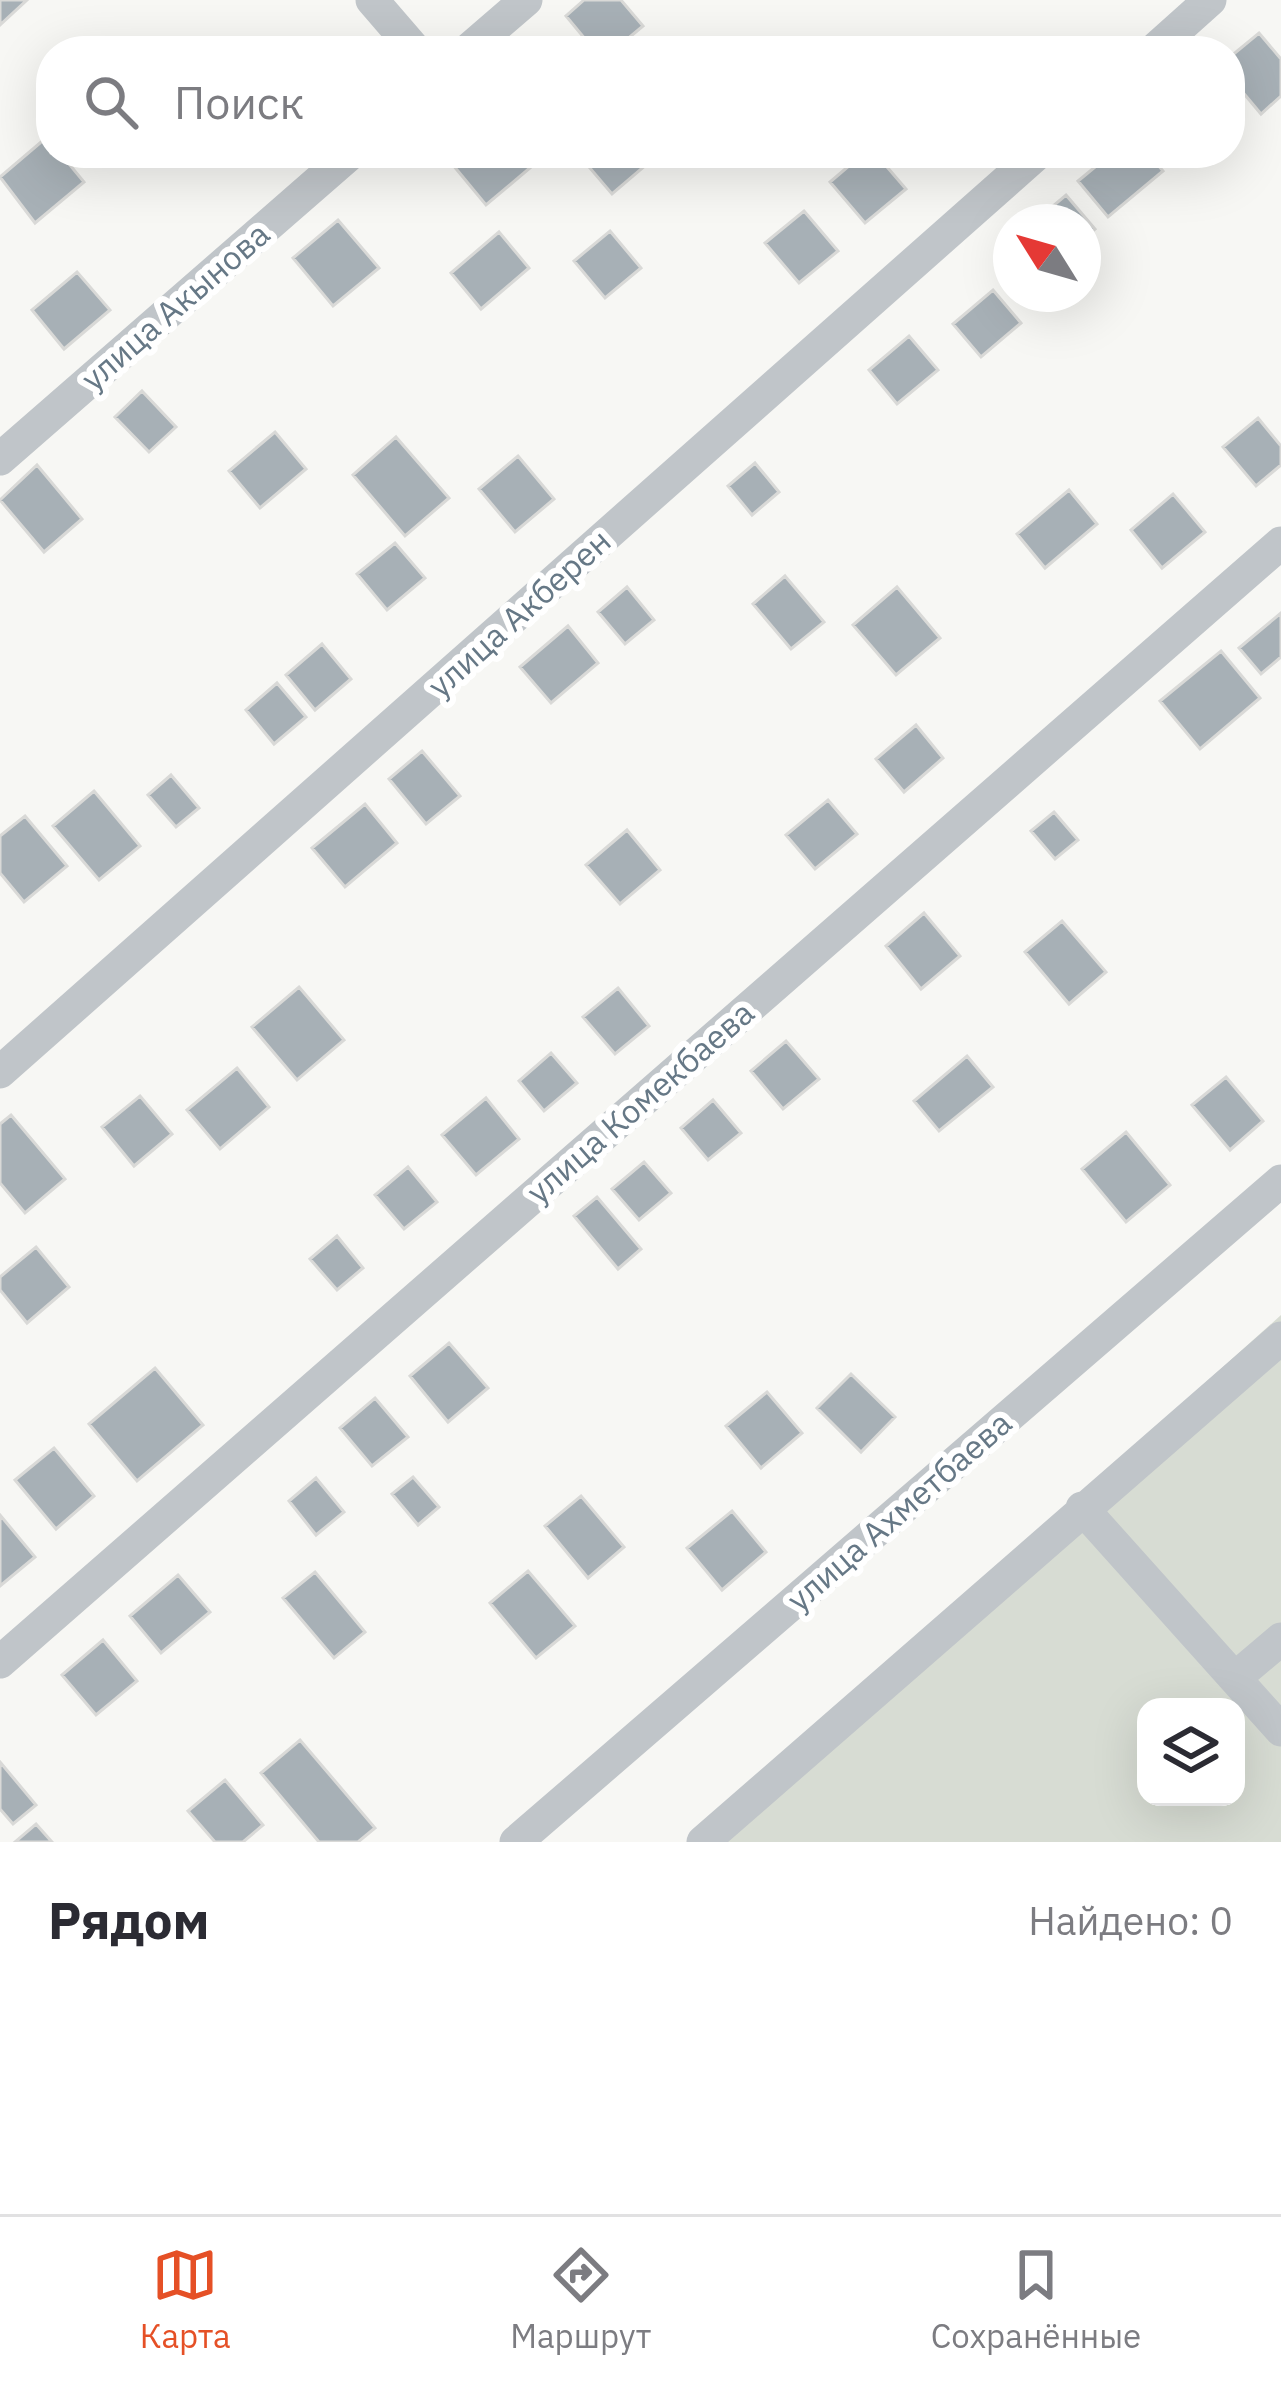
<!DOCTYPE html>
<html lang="ru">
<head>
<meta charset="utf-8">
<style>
	:root { --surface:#fff; --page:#f7f7f7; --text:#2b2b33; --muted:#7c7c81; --line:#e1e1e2; --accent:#e55026 }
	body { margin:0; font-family:"IBM Plex Sans",sans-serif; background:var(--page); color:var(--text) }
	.controls { position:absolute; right:36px; bottom:36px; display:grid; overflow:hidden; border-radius:24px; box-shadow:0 12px 48px #0002 }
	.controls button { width:108px; height:108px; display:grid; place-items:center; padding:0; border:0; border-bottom:3px solid var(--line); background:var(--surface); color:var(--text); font:60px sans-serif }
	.compass { position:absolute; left:993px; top:204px; width:108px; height:108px; border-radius:50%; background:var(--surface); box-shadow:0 12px 48px #0002; rotate:307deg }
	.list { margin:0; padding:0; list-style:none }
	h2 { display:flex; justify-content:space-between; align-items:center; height:156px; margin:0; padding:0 48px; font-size:51px }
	h2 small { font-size:39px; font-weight:400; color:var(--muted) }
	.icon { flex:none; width:66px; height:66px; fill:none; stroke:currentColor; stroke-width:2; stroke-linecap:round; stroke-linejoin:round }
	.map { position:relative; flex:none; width:1281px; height:1842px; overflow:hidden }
	.search { position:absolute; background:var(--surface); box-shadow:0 12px 48px #0002; left:36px; right:36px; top:36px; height:132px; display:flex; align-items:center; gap:30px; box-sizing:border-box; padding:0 42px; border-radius:48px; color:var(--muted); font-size:45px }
	.sheet { height:372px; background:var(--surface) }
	nav { display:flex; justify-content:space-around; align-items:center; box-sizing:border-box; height:168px; border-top:3px solid var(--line); background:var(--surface); font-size:33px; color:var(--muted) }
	nav a { display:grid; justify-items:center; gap:6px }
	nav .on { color:var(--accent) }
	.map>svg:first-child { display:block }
	.green { fill:#d7dcd3; fill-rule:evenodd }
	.building { fill:#a7b0b6; stroke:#d9d9d7; stroke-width:3 }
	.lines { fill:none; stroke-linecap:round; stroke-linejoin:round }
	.minor { stroke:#c0c5c9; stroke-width:33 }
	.labels { text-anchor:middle; stroke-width:12; stroke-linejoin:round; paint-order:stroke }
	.street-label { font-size:33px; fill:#667886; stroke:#fff }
</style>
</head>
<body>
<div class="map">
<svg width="1281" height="1842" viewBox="0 0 1281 1842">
	<rect width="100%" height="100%" fill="#f7f7f4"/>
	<path class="green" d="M 1281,1315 L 1281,1842 L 694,1842 ZM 1146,1707 L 1236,1707 L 1236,1797 L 1146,1797 Z"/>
	<path class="building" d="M 0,0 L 27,0 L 0,25 Z
		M 584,0 L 621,0 L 643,26 L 613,51 L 595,51 L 566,16 Z
		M 1259,33 L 1281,59 L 1281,96 L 1261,114 L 1230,77 L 1230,57 Z
		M 47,137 L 51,153 L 60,153 L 84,182 L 35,223 L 0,177 Z
		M 454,153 L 519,153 L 531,167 L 486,205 L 448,159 Z
		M 605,153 L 660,153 L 612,194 L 589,167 Z
		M 864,153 L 875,153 L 906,189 L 865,223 L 830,182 Z
		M 1112,153 L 1148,153 L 1163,171 L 1108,217 L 1078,181 Z
		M 1066,195 L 1095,229 L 1083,239 L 1083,222 L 1034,222 Z
		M 804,211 L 838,251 L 799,283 L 765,243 Z
		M 338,220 L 379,268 L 333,306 L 293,258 Z
		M 610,231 L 641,268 L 605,298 L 574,261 Z
		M 499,232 L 529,268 L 481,309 L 451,273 Z
		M 77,272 L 110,310 L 64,349 L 32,310 Z
		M 993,290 L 1021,323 L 981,357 L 953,324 Z
		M 909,336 L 938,370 L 897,404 L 869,370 Z
		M 142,391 L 176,427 L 149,452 L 115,417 Z
		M 1258,418 L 1281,446 L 1281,465 L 1256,486 L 1223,447 Z
		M 275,432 L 306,469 L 260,508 L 229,471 Z
		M 396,437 L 449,498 L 405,536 L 353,475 Z
		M 518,456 L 554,499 L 515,532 L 479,489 Z
		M 755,463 L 779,492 L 752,515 L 728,486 Z
		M 37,465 L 82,519 L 44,552 L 0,500 Z
		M 1069,490 L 1097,524 L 1045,568 L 1017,534 Z
		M 1173,494 L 1205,532 L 1162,568 L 1131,530 Z
		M 395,543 L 425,578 L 387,610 L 357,574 Z
		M 785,576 L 824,622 L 791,649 L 753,604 Z
		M 627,587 L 654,620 L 625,644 L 598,612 Z
		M 897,587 L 940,638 L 896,675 L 853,625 Z
		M 1281,613 L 1281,657 L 1261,674 L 1239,648 Z
		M 568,626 L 598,663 L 551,703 L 520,667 Z
		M 322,644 L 351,679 L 315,710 L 286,675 Z
		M 1221,651 L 1260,698 L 1200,749 L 1160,701 Z
		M 277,683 L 306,717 L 274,744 L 246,710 Z
		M 916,725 L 943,758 L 904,792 L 876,759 Z
		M 422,751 L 460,796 L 426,824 L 389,779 Z
		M 171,775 L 199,808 L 176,827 L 148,795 Z
		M 94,791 L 140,846 L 99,880 L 53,826 Z
		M 828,800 L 857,834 L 815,869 L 786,835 Z
		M 365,804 L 397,843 L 345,887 L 312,848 Z
		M 1054,812 L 1078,840 L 1055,859 L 1031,831 Z
		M 25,816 L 67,866 L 24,902 L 0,873 L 0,836 Z
		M 627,830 L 660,870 L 620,904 L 586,865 Z
		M 924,913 L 960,956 L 921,989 L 886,946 Z
		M 1062,921 L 1106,972 L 1069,1004 L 1025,952 Z
		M 299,987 L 344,1040 L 297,1080 L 252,1027 Z
		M 618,988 L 649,1026 L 615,1054 L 583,1017 Z
		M 786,1041 L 819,1079 L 783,1109 L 751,1071 Z
		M 551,1053 L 577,1083 L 544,1111 L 519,1081 Z
		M 967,1056 L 993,1087 L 939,1131 L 914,1101 Z
		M 237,1068 L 269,1107 L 220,1149 L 187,1110 Z
		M 1226,1077 L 1263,1121 L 1230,1150 L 1192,1105 Z
		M 140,1096 L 172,1134 L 134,1166 L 102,1127 Z
		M 486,1098 L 519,1139 L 476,1175 L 442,1135 Z
		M 713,1100 L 741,1133 L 708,1160 L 681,1128 Z
		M 11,1115 L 65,1179 L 25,1213 L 0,1183 L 0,1124 Z
		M 1126,1132 L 1170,1185 L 1126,1222 L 1082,1169 Z
		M 644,1162 L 671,1193 L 639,1220 L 612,1189 Z
		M 408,1167 L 437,1202 L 404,1229 L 375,1195 Z
		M 597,1197 L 641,1249 L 618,1269 L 574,1216 Z
		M 337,1236 L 363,1268 L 337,1290 L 310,1259 Z
		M 36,1247 L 69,1287 L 27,1323 L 0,1290 L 0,1277 Z
		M 449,1343 L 488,1388 L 448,1422 L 410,1376 Z
		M 155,1368 L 203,1425 L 137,1481 L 89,1424 Z
		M 851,1374 L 895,1417 L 861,1452 L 817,1408 Z
		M 767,1392 L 802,1433 L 761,1468 L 726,1426 Z
		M 375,1398 L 408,1437 L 372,1466 L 340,1428 Z
		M 54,1448 L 94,1496 L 56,1529 L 15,1480 Z
		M 413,1477 L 439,1507 L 418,1525 L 392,1494 Z
		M 316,1478 L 344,1512 L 316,1535 L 289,1501 Z
		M 581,1496 L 624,1547 L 588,1578 L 545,1526 Z
		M 732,1511 L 766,1552 L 722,1590 L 687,1548 Z
		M 0,1515 L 35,1557 L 0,1586 Z
		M 528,1571 L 575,1626 L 536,1658 L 490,1603 Z
		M 315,1572 L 365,1632 L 334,1658 L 283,1598 Z
		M 178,1575 L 210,1612 L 161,1653 L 130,1616 Z
		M 103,1640 L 137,1681 L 96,1715 L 62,1675 Z
		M 300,1740 L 375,1828 L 358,1842 L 319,1842 L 261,1773 Z
		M 0,1762 L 36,1805 L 13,1824 L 0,1809 Z
		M 225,1780 L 263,1825 L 243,1842 L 215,1842 L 188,1811 Z
		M 36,1824 L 52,1842 L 15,1842 Z"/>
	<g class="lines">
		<path class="minor" d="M 372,0 L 416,51
			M 467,51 L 526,0
			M 1153,51 L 1210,0
			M 0,459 L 351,153
			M 0,1072 L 1038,153
			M 1082,1508 L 1281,1730
			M 0,1662 L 1281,543
			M 1235,1678 L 1281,1639
			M 516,1842 L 1281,1181
			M 703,1842 L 1281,1338"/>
	</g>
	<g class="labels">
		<g class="street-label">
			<text transform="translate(175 306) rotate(-41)" y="12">улица Акынова</text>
			<text transform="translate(519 613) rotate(-42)" y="12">улица Акберен</text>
			<text transform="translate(640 1102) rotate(-41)" y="12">улица Комекбаева</text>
			<text transform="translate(899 1511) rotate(-41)" y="12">улица Ахметбаева</text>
		</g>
	</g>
</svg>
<div class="controls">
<button><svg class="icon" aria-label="layers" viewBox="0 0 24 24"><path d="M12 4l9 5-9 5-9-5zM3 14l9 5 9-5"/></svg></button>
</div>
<svg class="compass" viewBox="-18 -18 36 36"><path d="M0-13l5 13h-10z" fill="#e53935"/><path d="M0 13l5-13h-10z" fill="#7c7c81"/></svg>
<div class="search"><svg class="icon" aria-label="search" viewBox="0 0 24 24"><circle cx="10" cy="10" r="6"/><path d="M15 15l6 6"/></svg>Поиск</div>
</div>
<section class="sheet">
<h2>Рядом<small>Найдено: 0</small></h2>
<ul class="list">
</ul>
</section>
<nav>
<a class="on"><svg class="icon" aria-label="map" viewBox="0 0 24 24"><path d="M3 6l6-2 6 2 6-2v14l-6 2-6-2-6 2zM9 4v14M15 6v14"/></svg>Карта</a>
<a><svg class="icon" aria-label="directions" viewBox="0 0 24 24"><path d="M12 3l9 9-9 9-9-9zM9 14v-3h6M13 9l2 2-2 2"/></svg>Маршрут</a>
<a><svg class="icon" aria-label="saved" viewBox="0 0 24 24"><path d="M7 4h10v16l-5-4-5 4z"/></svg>Сохранённые</a>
</nav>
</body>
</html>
